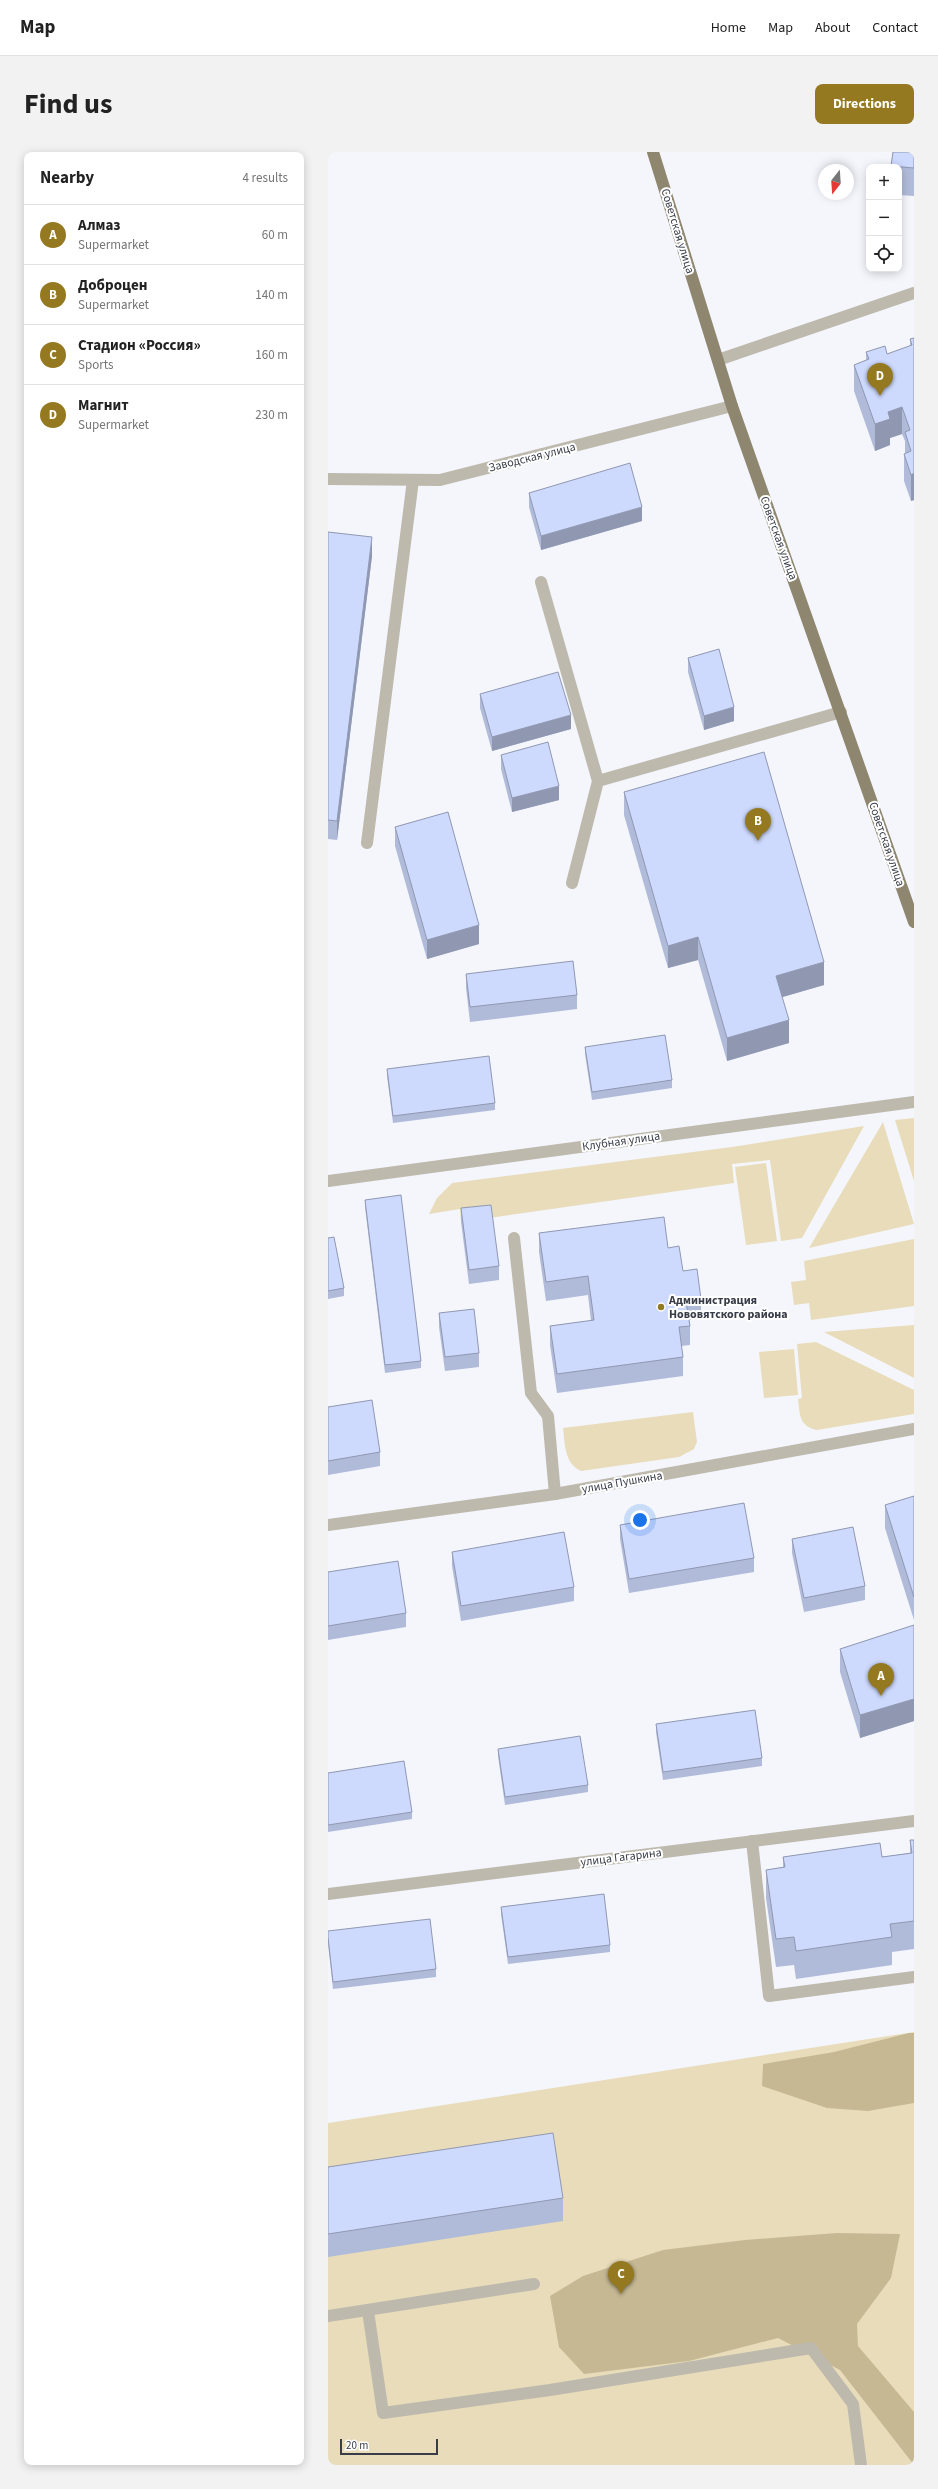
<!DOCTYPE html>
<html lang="en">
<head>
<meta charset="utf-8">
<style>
	:root { --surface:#fff; --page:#f2f2f2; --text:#222; --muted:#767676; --line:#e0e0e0; --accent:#947920 }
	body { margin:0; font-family:"Source Sans 3",sans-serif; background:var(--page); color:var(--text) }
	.controls { position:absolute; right:12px; top:12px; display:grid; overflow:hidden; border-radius:8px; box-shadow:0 2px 10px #0003 }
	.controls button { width:36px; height:36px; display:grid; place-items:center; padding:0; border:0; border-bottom:1px solid var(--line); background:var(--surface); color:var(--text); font:20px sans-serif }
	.compass { position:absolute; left:490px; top:12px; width:36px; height:36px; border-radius:50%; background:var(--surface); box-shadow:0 2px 10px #0003; rotate:197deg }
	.scale { position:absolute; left:12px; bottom:10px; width:98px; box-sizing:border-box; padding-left:4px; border:2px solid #393d48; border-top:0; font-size:11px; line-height:14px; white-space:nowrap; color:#393d48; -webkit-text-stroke:3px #fff; paint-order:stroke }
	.you { position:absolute; left:312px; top:1368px; width:14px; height:14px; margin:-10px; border:3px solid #fff; border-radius:50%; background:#1a73e8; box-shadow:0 0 0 6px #1a73e833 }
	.badge { display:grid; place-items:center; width:26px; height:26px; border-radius:50%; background:var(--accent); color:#fff; font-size:13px; font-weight:700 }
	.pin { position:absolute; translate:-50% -33px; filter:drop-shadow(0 1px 2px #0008) }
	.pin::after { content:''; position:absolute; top:21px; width:14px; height:12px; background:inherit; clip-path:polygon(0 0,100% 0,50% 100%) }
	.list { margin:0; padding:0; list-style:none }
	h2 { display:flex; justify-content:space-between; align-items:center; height:52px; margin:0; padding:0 16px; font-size:17px }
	h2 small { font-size:13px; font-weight:400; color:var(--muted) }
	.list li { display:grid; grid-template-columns:26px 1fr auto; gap:12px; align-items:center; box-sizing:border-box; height:60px; padding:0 16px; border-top:1px solid var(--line) }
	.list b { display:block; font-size:15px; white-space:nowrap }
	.list p { margin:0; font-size:13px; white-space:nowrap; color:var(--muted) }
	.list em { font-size:13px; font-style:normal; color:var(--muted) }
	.icon { flex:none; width:22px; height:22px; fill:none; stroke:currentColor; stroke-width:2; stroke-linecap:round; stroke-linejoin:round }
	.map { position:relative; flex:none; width:586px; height:2313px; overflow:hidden; border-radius:8px }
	header { display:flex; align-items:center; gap:24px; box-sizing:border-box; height:56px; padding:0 20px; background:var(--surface); border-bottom:1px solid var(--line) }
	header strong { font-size:19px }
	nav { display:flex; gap:22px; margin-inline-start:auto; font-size:14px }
	.intro { display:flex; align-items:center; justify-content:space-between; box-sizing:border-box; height:96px; padding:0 24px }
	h1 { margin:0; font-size:28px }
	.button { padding:10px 18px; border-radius:8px; background:var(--accent); color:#fff; font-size:14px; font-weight:700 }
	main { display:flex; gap:24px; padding:0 24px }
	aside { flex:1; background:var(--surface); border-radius:8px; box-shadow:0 2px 10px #0003 }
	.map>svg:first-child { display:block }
	.green { fill:#e8dcba }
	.forest { fill:#c5b893 }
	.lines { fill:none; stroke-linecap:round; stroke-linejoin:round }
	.service { stroke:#beb9ad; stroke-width:12 }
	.minor { stroke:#beb9ad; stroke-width:12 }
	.primary { stroke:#8e866f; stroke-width:12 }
	.wall { fill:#b0bbda }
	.shaded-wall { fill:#9098b1 }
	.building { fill:#cdd9fd; stroke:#9098b1 }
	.poi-dot { fill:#947920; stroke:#fff; stroke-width:1.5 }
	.labels { text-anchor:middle; stroke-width:4; stroke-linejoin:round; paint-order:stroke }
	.street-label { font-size:12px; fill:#393d48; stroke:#fff }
	.poi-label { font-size:12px; font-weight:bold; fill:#393d48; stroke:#fff; text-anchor:start }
</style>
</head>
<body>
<header>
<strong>Map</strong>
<nav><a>Home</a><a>Map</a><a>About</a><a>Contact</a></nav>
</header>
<div class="intro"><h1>Find us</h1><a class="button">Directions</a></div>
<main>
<aside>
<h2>Nearby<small>4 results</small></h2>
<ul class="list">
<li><span class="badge">A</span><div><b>Алмаз</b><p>Supermarket</p></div><em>60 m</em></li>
<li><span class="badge">B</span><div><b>Доброцен</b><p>Supermarket</p></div><em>140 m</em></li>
<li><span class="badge">C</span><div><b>Стадион «Россия»</b><p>Sports</p></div><em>160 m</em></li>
<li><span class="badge">D</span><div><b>Магнит</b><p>Supermarket</p></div><em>230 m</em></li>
</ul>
</aside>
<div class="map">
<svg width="586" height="2313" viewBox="0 0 586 2313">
	<rect width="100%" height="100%" fill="#f4f6fc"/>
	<path class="green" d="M 586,966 L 586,1029 L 567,968 Z
		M 555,970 L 586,1072 L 481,1096 Z
		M 536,974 L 474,1086 L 453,1089 L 442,1008 L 404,1012 L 406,1031 L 133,1070 L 132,1057 L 101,1062 L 109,1046 L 124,1031 L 404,995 Z
		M 438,1011 L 449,1089 L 418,1093 L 407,1015 Z
		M 586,1087 L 586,1154 L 483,1168 L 481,1151 L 466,1153 L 463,1130 L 478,1128 L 476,1109 Z
		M 586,1173 L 586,1226 L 496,1180 Z
		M 488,1190 L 586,1238 L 586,1262 L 489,1278 C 471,1274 472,1263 470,1247 L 474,1246 L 469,1192 Z
		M 466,1197 L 470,1243 L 436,1246 L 431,1200 Z
		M 365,1260 L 369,1290 L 366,1297 L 351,1305 L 253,1319 C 236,1311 237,1292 235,1276 Z
		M 586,1880 L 586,2313 L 0,2313 L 0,1971 Z"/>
	<path class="forest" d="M 581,1881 L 586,1881 L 586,1951 L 540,1959 L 499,1956 L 434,1934 L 435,1912 L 506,1900 Z
		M 509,2081 L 572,2082 L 563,2126 L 529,2172 L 530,2194 L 586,2260 L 586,2313 L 512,2218 L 450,2186 L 361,2209 L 256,2222 L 231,2195 L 222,2144 L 255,2124 L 335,2098 L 417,2088 Z"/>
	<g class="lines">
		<path class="service" d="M 390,208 L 586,141
			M 213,430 L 270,629 L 513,560
			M 39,691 L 85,328
			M 244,731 L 270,629
			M 186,1086 L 203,1241 L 220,1264 L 227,1342
			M 424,1689 L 441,1844 L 586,1825
			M 40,2159 L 55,2261 L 222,2238 L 483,2196 L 525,2252 L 533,2313
			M 0,2164 L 206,2132"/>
		<path class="minor" d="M 0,327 L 112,328 L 404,254
			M 0,1029 L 586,950
			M 0,1373 L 227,1342 L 586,1277
			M 0,1742 L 586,1669"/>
		<path class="primary" d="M 325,0 L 404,254 L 586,770"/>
	</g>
	<path class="wall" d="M 565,0 L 586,0 L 586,44 L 571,43 L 571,15 L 563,15 Z
		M 586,186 L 586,348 L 583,349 L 576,329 L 576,302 L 577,302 L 577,289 L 574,282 L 562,286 L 562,293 L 547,299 L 526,239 L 526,213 L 538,208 L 538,200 L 559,202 L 582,194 L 582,187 Z
		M 201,341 L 314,369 L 213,398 L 201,355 Z
		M 0,380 L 44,404 L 9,688 L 0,687 Z
		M 360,506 L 406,569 L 376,578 L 360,520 Z
		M 152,542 L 243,577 L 164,599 L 152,556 Z
		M 173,603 L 231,648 L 184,660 L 173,617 Z
		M 296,640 L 496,833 L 454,845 L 461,891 L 399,909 L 370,808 L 340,816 L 296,663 Z
		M 67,675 L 151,792 L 99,807 L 67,694 Z
		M 138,822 L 249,843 L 249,857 L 142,870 L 138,836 Z
		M 257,895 L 344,928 L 344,936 L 264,948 L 257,902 Z
		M 59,917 L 167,951 L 167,958 L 65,971 L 59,924 Z
		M 37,1048 L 93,1209 L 93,1216 L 57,1221 L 37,1055 Z
		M 133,1056 L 171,1114 L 171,1128 L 141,1132 L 133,1070 Z
		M 211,1081 L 340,1096 L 355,1119 L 373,1147 L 373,1167 L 361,1168 L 362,1174 L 362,1193 L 353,1194 L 355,1205 L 355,1224 L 229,1241 L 222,1193 L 222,1174 L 263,1169 L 260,1143 L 218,1149 L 211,1100 Z
		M 0,1086 L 16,1136 L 16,1144 L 0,1147 Z
		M 111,1161 L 151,1201 L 151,1215 L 117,1219 L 111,1175 Z
		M 0,1255 L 52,1300 L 52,1314 L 0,1323 Z
		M 586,1344 L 586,1468 L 557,1376 L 557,1353 Z
		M 292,1373 L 426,1406 L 426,1420 L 301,1441 L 292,1387 Z
		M 464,1387 L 537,1434 L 537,1448 L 476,1460 L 464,1401 Z
		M 124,1400 L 246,1435 L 246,1449 L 133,1469 L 124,1414 Z
		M 0,1420 L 78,1461 L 78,1475 L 0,1488 Z
		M 586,1473 L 586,1569 L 532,1586 L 512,1520 L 512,1497 Z
		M 328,1572 L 434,1606 L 434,1614 L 335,1628 L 328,1580 Z
		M 170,1597 L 260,1633 L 260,1640 L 177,1653 L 170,1604 Z
		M 0,1621 L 84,1660 L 84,1667 L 0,1680 Z
		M 582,1688 L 586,1688 L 586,1797 L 564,1800 L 564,1813 L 468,1827 L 466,1813 L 448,1815 L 438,1746 L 438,1718 L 455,1715 L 455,1705 L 554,1705 L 582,1701 Z
		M 173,1755 L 282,1793 L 282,1800 L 180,1812 L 173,1762 Z
		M 0,1779 L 108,1817 L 108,1825 L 5,1837 L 0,1792 Z
		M 0,2015 L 235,2046 L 235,2069 L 0,2105 Z"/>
	<path class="shaded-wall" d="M 574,255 L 574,282 L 562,286 L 562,293 L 547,299 L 547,272 L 560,260 Z
		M 586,321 L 586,348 L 583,349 L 583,323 Z
		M 314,355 L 314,369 L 213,398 L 213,384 Z
		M 44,385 L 44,404 L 9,688 L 9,669 Z
		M 406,555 L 406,569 L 376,578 L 376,564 Z
		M 243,563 L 243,577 L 164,599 L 164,585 Z
		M 231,634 L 231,648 L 184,660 L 184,646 Z
		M 151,773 L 151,792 L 99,807 L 99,788 Z
		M 370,785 L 370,808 L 340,816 L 340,794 Z
		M 496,810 L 496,833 L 448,847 L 448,824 Z
		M 461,868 L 461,891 L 399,909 L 399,886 Z
		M 586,1547 L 586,1569 L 532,1586 L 532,1563 Z"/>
	<path class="building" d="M 565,0 L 586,0 L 586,16 L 563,14 Z
		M 586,186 L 586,321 L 583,323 L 576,302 L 583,299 L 577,280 L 582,278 L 574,255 L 560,260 L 562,267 L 547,272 L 526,213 L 541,207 L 538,200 L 557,194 L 559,202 L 584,193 L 582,187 Z
		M 302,311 L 314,355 L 213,384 L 201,341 Z
		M 0,380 L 44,385 L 9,669 L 0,668 Z
		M 391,497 L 406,555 L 376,564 L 360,506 Z
		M 230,520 L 243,563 L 164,585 L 152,542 Z
		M 220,590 L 231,634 L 184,646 L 173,603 Z
		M 436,600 L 496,810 L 448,824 L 461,868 L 399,886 L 370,785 L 340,794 L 296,640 Z
		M 120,660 L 151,773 L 99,788 L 67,675 Z
		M 245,809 L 249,843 L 142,855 L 138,822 Z
		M 337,883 L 344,928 L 264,940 L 257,895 Z
		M 161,904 L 167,951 L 65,964 L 59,917 Z
		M 73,1043 L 93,1209 L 57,1213 L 37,1048 Z
		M 163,1053 L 171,1114 L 141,1118 L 133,1056 Z
		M 336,1065 L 340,1096 L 351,1094 L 355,1119 L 369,1117 L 373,1147 L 358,1150 L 362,1174 L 351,1175 L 355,1205 L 229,1222 L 222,1174 L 266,1168 L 260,1124 L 218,1130 L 211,1081 Z
		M 6,1085 L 16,1136 L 0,1139 L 0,1086 Z
		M 146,1157 L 151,1201 L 117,1205 L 111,1161 Z
		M 44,1248 L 52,1300 L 0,1309 L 0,1255 Z
		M 586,1344 L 586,1445 L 557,1353 Z
		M 416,1351 L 426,1406 L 301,1427 L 292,1373 Z
		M 525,1375 L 537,1434 L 476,1446 L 464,1387 Z
		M 236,1380 L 246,1435 L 133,1454 L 124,1400 Z
		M 70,1409 L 78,1461 L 0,1474 L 0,1420 Z
		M 586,1473 L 586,1547 L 532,1563 L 512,1497 Z
		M 427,1558 L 434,1606 L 335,1620 L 328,1572 Z
		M 252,1584 L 260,1633 L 177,1645 L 170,1597 Z
		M 76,1609 L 84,1660 L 0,1673 L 0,1621 Z
		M 582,1688 L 586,1688 L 586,1769 L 562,1772 L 564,1785 L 468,1799 L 466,1785 L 448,1787 L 438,1718 L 457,1715 L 455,1705 L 552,1691 L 554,1705 L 584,1701 Z
		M 276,1742 L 282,1793 L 180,1805 L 173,1755 Z
		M 102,1767 L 108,1817 L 5,1830 L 0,1785 L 0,1779 Z
		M 225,1981 L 235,2046 L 0,2082 L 0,2015 Z"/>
	<circle class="poi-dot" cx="333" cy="1155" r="4"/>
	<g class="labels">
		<g class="street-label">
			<text transform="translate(350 79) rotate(73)" y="4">Советская улица</text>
			<text transform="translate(204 305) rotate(-14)" y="4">Заводская улица</text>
			<text transform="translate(451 386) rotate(70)" y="4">Советская улица</text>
			<text transform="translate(559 692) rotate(71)" y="4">Советская улица</text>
			<text transform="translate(293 989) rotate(-8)" y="4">Клубная улица</text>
			<text transform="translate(294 1330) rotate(-10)" y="4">улица Пушкина</text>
			<text transform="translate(293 1705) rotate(-7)" y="4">улица Гагарина</text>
		</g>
		<g class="poi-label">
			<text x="341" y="1152">Администрация<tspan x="341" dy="14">Нововятского района</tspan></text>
		</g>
	</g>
</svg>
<div class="controls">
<button>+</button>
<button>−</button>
<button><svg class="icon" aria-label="locate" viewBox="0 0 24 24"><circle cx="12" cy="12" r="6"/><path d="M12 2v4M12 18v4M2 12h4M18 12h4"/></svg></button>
</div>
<svg class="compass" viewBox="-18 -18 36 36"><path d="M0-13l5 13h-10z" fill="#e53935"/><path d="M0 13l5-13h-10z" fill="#767676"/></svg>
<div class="scale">20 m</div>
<div class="you"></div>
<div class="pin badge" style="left:553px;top:1544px">A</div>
<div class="pin badge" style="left:430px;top:689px">B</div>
<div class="pin badge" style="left:293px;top:2142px">C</div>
<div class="pin badge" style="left:552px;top:244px">D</div>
</div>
</main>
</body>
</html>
